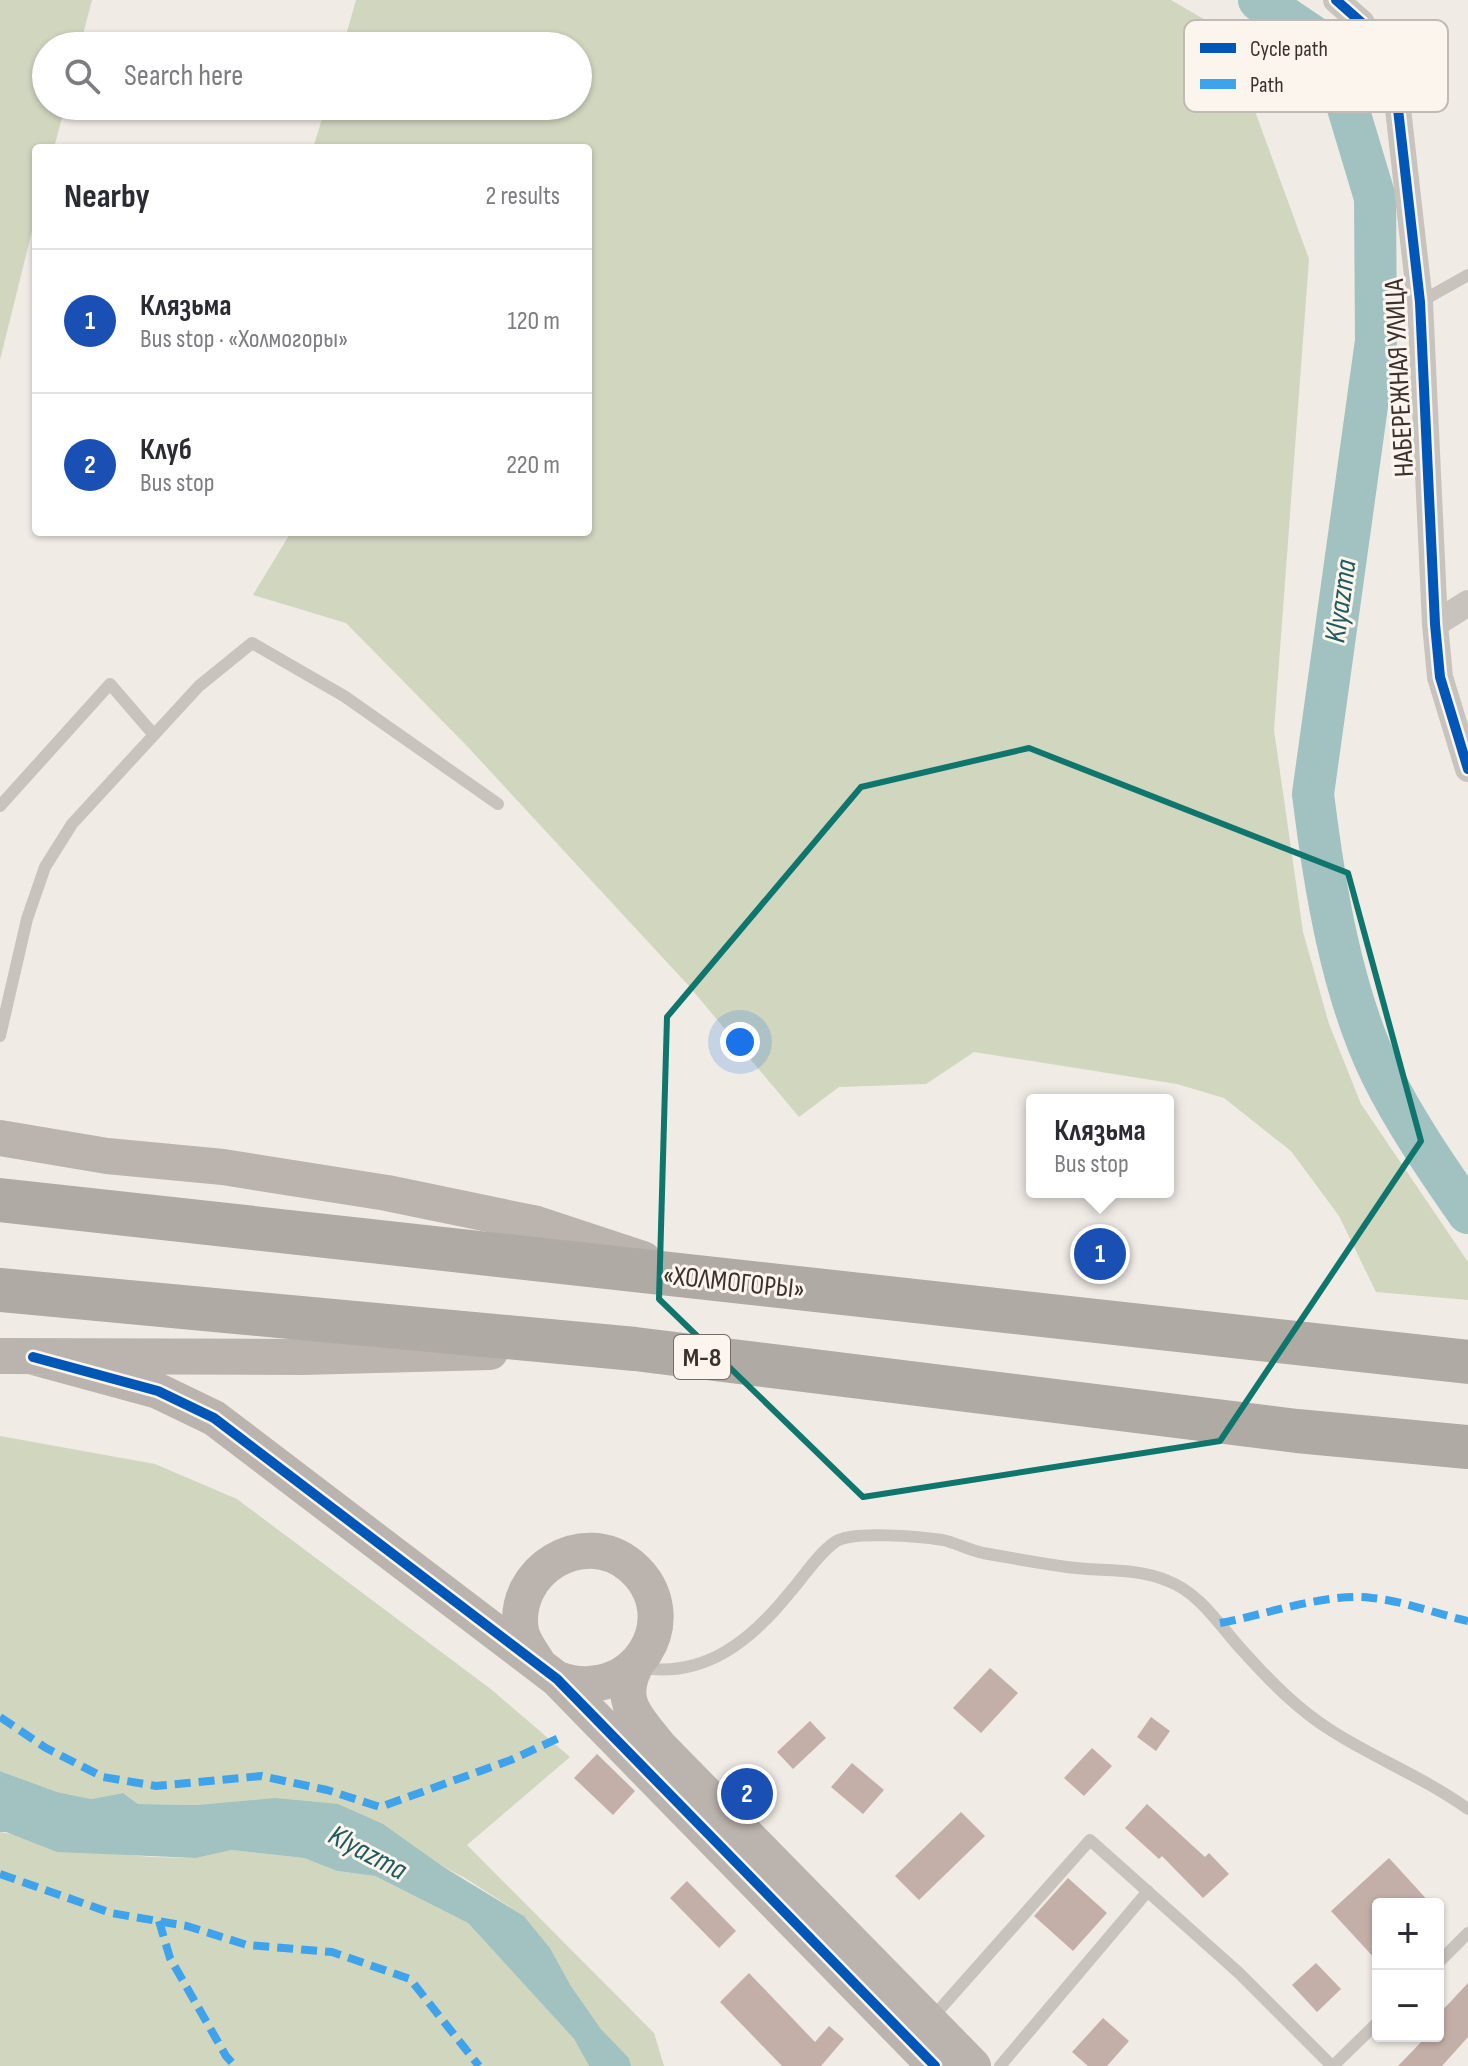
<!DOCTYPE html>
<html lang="en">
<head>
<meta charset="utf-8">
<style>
	:root { --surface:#fff; --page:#f7f7f7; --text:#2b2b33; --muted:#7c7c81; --line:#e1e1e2; --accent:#0f766e }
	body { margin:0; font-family:"Sofia Sans Condensed",sans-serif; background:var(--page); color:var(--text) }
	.controls { position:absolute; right:24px; bottom:24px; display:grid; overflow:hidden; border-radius:8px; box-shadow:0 2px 6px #0004 }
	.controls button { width:72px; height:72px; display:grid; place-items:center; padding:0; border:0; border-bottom:2px solid var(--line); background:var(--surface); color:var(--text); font:40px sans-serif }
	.you { position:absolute; left:740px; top:1042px; width:28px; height:28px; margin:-20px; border:6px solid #fff; border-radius:50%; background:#1a73e8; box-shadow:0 0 0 12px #1a73e833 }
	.badge { display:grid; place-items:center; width:52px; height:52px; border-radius:50%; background:var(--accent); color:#fff; font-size:26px; font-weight:700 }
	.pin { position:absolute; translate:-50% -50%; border:4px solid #fff; box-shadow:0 2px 8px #0006 }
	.popup { position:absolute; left:1026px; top:1094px; width:148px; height:104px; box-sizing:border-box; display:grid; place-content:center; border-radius:8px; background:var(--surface); filter:drop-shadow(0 2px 6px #0005); font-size:26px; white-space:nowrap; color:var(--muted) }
	.popup b { font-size:30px; color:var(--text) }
	.popup::after { content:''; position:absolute; left:50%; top:100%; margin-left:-16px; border:16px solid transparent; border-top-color:var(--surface) }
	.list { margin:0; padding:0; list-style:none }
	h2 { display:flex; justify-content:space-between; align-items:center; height:104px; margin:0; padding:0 32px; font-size:34px }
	h2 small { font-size:26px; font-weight:400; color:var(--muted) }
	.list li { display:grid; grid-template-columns:52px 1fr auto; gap:24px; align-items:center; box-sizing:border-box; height:144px; padding:0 32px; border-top:2px solid var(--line) }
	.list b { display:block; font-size:30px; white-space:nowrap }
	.list p { margin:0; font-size:26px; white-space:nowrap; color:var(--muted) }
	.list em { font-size:26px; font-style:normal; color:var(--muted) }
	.icon { flex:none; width:44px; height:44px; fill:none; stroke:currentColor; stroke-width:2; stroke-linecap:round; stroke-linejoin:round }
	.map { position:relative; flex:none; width:1468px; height:2066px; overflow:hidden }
	.search { position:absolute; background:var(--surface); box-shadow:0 2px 6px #0004; left:32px; top:32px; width:560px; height:88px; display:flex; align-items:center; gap:20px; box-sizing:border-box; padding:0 28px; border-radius:44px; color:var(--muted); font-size:30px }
	.panel { position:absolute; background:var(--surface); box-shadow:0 2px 6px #0004; left:32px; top:144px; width:560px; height:392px; border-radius:8px }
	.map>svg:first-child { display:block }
	.green { fill:#d1d6bf }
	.water { fill:#a1c2c1 }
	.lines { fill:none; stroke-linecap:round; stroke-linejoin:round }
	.river { stroke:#a1c2c1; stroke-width:42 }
	.building { fill:#c3afa7 }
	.lane { stroke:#c9c3be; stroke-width:12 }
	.street { stroke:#c9c3be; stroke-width:26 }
	.secondary { stroke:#bab3ae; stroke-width:36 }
	.highway { stroke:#afaaa4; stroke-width:44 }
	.quiet { stroke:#3fa3eb; stroke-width:8; stroke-dasharray:16 8; stroke-linecap:butt }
	.cycleway-casing { stroke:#fbf5ee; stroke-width:15 }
	.cycleway { stroke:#0057b8; stroke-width:10 }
	.marked { fill:none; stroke:#0f766e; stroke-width:6; stroke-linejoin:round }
	.labels { text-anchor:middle; stroke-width:6; stroke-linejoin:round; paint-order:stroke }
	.shield { fill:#fbf5ee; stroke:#756b66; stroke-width:2 }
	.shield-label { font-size:26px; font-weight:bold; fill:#3b302b }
	.street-label { font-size:28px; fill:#3b302b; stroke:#fbf5ee }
	.water-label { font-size:30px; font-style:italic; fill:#1f5a5e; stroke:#fbf5ee }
	.key { fill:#fbf5ee; stroke:#c1bab4; stroke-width:2 }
	.key-label { font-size:22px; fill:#3b302b }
</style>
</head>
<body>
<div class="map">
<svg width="1468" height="2066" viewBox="0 0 1468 2066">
	<rect width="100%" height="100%" fill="#f0ebe5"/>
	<path class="green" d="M 0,0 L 92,0 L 80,46 L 46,46 L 46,106 L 65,106 L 54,148 L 36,148 L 36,215 L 0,360 Z
		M 356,0 L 1171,0 L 1226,32 L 1309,259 L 1274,730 L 1303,932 L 1329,1024 L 1361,1104 L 1468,1262 L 1468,1300 L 1376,1292 L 1339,1216 L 1291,1151 L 1224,1098 L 1177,1084 L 974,1052 L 926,1084 L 839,1087 L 799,1117 L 688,985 L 466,745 L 346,623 L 253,595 L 291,532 L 588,532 L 588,148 L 313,148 L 326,106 L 578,106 L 578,46 L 343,46 Z
		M 0,1436 L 155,1464 L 237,1499 L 492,1690 L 570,1757 L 467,1845 L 654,2033 L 664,2066 L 631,2066 L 629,2058 L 601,2029 L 571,1986 L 550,1948 L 524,1916 L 465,1878 L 442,1866 L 198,1805 L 138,1804 L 123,1793 L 91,1799 L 57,1792 L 0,1771 Z
		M 0,1832 L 108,1853 L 151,1857 L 196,1858 L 232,1850 L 304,1858 L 337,1871 L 375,1876 L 468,1923 L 574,2039 L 589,2066 L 0,2066 Z"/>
	<path class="water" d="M 0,1771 L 57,1792 L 91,1799 L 123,1793 L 138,1804 L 198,1805 L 275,1798 L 338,1804 L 383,1824 L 442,1866 L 524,1916 L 550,1948 L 571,1986 L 601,2029 L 629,2058 L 631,2066 L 589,2066 L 574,2039 L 468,1923 L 375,1876 L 337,1871 L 304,1858 L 232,1850 L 196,1858 L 57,1852 L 6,1832 L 0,1832 Z"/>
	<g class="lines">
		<path class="river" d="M 1259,0 L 1330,48 L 1375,198 L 1376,341 L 1313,794 C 1324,883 1341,991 1381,1073 C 1405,1122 1437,1168 1468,1213"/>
	</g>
	<path class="building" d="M 990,1668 L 1018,1693 L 981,1733 L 953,1708 Z
		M 1151,1717 L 1170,1731 L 1156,1751 L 1137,1737 Z
		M 810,1721 L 826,1738 L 793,1769 L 777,1752 Z
		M 1092,1748 L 1112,1766 L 1084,1796 L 1064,1778 Z
		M 597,1754 L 635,1791 L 613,1815 L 574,1778 Z
		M 852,1763 L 884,1790 L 863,1814 L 831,1787 Z
		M 1147,1804 L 1205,1857 L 1209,1853 L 1229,1874 L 1203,1898 L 1162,1856 L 1159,1859 L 1125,1828 Z
		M 961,1812 L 985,1836 L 919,1900 L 895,1876 Z
		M 1389,1858 L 1431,1904 L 1378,1904 L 1378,1962 L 1331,1911 Z
		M 1068,1878 L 1107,1913 L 1073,1951 L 1034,1916 Z
		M 687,1881 L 736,1931 L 719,1948 L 670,1898 Z
		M 1316,1963 L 1341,1989 L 1317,2012 L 1292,1985 Z
		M 749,1973 L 815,2042 L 829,2026 L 844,2039 L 821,2066 L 782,2066 L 720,2002 Z
		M 1468,1983 L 1468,2037 L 1442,2066 L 1398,2066 L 1427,2036 L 1438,2036 L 1438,2025 L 1444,2019 L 1439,2014 Z
		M 1103,2018 L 1129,2041 L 1107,2066 L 1088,2066 L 1072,2052 Z"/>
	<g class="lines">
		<path class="lane" d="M 1420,302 L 1468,275
			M 0,806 L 110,684 L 154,735
			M 0,1036 L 27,919 L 45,867 L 72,824 L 199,686 L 252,643 L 344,696 L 498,804
			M 638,1667 C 704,1680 752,1640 791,1591 C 805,1575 818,1554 835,1542 C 851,1530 922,1537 943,1540 C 956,1543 969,1550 983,1553 C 1011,1558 1039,1563 1067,1567 C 1100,1572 1136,1567 1168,1581 C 1200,1593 1220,1626 1242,1650 C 1269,1680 1298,1710 1332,1731 C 1376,1759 1425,1778 1468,1809
			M 1438,1963 L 1468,1933
			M 932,2018 L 1090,1840 L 1239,1973 L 1332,2066
			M 1000,2066 L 1148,1891
			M 1333,2066 L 1378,2022"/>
		<path class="street" d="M 1336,0 L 1362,23 L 1398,109 L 1420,302 L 1435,624 L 1440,677 L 1468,769
			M 1435,624 L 1468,603"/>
		<path class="secondary" d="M 0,1138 L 107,1156 L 223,1167 L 387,1193 L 537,1224 L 643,1259
			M 0,1356 L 302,1357 L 490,1352
			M 33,1357 L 158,1391 L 214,1418 L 557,1679 L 935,2066
			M 538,1663 C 532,1653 523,1642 521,1631 C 511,1570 584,1526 631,1566 C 690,1617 634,1707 557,1679
			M 635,1667 C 617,1702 638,1719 659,1746 L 973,2066"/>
		<path class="highway" d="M 0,1200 L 1468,1362
			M 0,1290 L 635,1349 L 1297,1431 L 1468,1447"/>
		<path class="quiet" d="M 1220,1623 C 1265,1615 1327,1592 1372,1598 C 1404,1601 1437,1614 1468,1621
			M 0,1717 L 46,1748 L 103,1777 L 156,1786 L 261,1776 L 327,1790 L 380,1807 L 511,1760 L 563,1736
			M 0,1874 L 111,1913 L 187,1926 L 247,1945 L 332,1952 L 410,1979 L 479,2066
			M 159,1921 L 170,1958 L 226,2056 L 235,2066"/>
		<defs>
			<path id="cycleway" d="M 1336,0 L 1362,23 L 1398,109 L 1420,302 L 1435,624 L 1440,677 L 1468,769
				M 33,1357 L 158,1391 L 214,1418 L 557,1679 L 935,2066"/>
		</defs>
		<use href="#cycleway" class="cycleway-casing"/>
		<use href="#cycleway" class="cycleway"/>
	</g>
	<path class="marked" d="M 1029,748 L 1348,873 L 1421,1141 L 1220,1441 L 863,1497 L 659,1299 L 667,1017 L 861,787 Z"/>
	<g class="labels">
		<rect class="shield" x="674" y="1335" width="56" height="44" rx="6"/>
		<g class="shield-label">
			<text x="702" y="1366">М-8</text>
		</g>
		<g class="street-label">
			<text transform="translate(1398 378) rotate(-93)" y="10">НАБЕРЕЖНАЯ УЛИЦА</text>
			<text transform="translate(734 1281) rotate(6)" y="10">«ХОЛМОГОРЫ»</text>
		</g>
		<g class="water-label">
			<text transform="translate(1340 601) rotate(-82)" y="10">Klyazma</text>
			<text transform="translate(368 1852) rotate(28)" y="10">Klyazma</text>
		</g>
	</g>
	<rect x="1184" y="20" width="264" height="92" rx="12" class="key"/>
	<rect x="1200" y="43" width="36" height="10" fill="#0057b8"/>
	<rect x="1200" y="79" width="36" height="10" fill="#3fa3eb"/>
	<g class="key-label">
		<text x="1250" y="56">Cycle path</text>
		<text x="1250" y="92">Path</text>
	</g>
</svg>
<div class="controls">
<button>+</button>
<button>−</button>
</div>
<div class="you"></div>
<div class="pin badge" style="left:1100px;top:1254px;background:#1a4fb4">1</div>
<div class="popup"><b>Клязьма</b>Bus stop</div>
<div class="pin badge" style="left:747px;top:1794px;background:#1a4fb4">2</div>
<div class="search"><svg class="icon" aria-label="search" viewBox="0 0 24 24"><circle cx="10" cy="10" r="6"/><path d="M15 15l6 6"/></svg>Search here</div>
<section class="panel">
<h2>Nearby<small>2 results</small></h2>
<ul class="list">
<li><span class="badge" style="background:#1a4fb4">1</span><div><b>Клязьма</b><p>Bus stop · «Холмогоры»</p></div><em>120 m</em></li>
<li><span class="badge" style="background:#1a4fb4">2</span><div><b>Клуб</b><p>Bus stop</p></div><em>220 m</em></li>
</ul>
</section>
</div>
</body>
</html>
